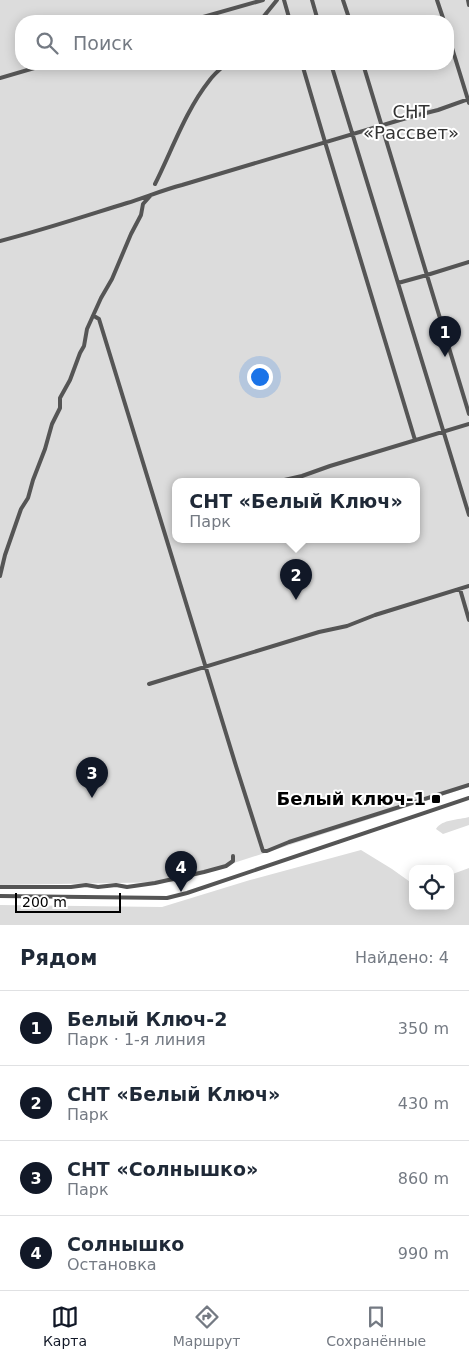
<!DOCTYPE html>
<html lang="ru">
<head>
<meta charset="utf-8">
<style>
	:root { --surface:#fff; --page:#f2f2f3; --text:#1f2937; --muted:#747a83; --line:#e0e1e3; --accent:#111827 }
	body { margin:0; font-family:"DejaVu Sans",sans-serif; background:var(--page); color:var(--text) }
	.controls { position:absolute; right:15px; bottom:15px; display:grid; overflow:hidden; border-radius:10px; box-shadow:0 2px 12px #0003 }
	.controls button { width:45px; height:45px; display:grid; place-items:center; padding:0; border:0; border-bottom:1px solid var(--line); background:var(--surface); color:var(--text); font:25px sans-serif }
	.scale { position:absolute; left:15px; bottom:12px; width:106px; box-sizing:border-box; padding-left:5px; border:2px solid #000; border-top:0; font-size:14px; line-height:18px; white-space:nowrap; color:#000; -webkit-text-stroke:4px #fff; paint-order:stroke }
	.you { position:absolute; left:259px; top:376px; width:18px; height:18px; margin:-12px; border:4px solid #fff; border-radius:50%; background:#1a73e8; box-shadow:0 0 0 8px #1a73e833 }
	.badge { display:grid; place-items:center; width:32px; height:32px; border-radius:50%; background:var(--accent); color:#fff; font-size:16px; font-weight:700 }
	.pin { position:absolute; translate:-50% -41px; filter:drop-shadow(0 1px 2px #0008) }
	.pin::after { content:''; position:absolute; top:26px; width:18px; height:15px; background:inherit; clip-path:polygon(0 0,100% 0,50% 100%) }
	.popup { position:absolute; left:172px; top:478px; width:248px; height:65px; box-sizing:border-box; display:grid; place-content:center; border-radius:10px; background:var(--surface); filter:drop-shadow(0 1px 4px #0005); font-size:16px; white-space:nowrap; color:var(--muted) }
	.popup b { font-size:19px; color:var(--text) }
	.popup::after { content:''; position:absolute; left:50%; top:100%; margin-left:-10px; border:10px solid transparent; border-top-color:var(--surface) }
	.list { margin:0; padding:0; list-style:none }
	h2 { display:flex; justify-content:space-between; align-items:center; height:65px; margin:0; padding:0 20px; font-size:21px }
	h2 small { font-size:16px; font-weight:400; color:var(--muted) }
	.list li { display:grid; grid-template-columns:32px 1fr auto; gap:15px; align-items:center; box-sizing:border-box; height:75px; padding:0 20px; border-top:1px solid var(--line) }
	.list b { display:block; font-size:19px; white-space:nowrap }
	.list p { margin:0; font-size:16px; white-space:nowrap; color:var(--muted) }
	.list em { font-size:16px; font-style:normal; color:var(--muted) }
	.icon { flex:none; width:28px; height:28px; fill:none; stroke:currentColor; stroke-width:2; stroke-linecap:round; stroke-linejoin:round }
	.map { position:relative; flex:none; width:469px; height:925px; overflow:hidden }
	.search { position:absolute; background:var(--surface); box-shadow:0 2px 12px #0003; left:15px; right:15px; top:15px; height:55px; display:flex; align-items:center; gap:12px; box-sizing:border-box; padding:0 18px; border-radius:20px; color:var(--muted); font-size:19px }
	.sheet { height:365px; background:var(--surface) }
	nav { display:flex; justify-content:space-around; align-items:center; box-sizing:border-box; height:70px; border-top:1px solid var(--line); background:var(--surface); font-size:14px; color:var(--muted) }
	nav a { display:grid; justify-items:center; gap:2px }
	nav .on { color:var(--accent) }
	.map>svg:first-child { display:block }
	.green { fill:#dcdcdc; fill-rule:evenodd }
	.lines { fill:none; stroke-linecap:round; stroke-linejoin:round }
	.street { stroke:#555; stroke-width:4 }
	.poi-dot { fill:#000; stroke:#fff; stroke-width:2 }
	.labels { text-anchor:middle; stroke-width:4; stroke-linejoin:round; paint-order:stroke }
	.park-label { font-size:18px; fill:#333; stroke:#fff }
	.poi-label { font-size:18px; font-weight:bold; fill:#000; stroke:#fff; text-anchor:end }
</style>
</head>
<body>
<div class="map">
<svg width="469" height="925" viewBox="0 0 469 925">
	<rect width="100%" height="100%" fill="#fff"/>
	<path class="green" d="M 0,0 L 469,0 L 469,787 L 175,882 L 0,885 ZM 21,21 L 448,21 L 448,64 L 21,64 ZM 176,481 L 416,481 L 416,539 L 176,539 Z
		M 469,817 L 469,825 L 443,834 L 436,829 C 442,819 459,820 469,817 Z
		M 361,850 L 392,869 L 413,884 L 413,906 L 450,906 L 450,875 L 469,868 L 469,925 L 0,925 L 0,905 L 162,907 L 250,880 Z"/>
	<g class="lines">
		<path class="street" d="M 284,0 L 290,21
			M 312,0 L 318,21
			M 343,0 L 350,21
			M 437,0 L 444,21
			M 468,0 L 469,5
			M 189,21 L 263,0
			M 260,21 L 277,0
			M 448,35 L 469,103
			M 302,64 L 325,142 L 415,440
			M 331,64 L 469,515
			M 363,64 L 469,414
			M 0,78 L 48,64
			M 155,184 C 172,150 186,110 209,81 C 214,74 220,69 226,64
			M 0,241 C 43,230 85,216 127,203 C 146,197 163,190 182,185 L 410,117 L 438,110 L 469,99
			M 398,283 L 427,275 L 469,262
			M 94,316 L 99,319 L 236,766 L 263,851 L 267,851 L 289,842 L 469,785
			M 280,481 L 302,476 L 330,466 L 469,424
			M 0,576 L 5,555 L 21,509 L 28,498 L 33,480 L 45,449 L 52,424 L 60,408 L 60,398 L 70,380 L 80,353 L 84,346 L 87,329 L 101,298 L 112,279 L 131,234 L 141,215 L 143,204 L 151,195
			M 460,589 L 469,620
			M 149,684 L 319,632 L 347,626 L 375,615 L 469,586
			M 0,887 L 71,887 L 86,885 L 98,887 L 116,885 L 127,887 L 155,883 L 204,872 L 226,866 L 233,861 L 233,856
			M 0,896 L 167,898 L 187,893 L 469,798"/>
	</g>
	<rect class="poi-dot" x="431" y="794" width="10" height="10" rx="2.5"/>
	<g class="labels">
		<g class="park-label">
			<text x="411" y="118">СНТ<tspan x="411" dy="21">«Рассвет»</tspan></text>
		</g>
		<g class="poi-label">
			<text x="426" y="805">Белый ключ-1</text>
		</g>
	</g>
</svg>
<div class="controls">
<button><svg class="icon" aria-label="locate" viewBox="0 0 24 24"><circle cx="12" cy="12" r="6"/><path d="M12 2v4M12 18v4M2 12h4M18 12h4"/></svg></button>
</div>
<div class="scale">200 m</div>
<div class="you"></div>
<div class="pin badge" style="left:445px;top:357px">1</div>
<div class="pin badge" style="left:296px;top:600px">2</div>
<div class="popup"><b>СНТ «Белый Ключ»</b>Парк</div>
<div class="pin badge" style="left:92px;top:798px">3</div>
<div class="pin badge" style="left:181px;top:892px">4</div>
<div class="search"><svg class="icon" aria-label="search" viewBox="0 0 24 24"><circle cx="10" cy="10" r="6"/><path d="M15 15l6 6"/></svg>Поиск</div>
</div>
<section class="sheet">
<h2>Рядом<small>Найдено: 4</small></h2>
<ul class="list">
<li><span class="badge">1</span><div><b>Белый Ключ-2</b><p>Парк · 1-я линия</p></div><em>350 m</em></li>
<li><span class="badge">2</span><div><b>СНТ «Белый Ключ»</b><p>Парк</p></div><em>430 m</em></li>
<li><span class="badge">3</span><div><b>СНТ «Солнышко»</b><p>Парк</p></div><em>860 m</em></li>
<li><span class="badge">4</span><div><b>Солнышко</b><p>Остановка</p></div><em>990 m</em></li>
</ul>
</section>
<nav>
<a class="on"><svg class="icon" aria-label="map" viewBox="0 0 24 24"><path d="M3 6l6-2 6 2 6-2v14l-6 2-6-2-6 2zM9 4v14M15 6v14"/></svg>Карта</a>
<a><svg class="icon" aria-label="directions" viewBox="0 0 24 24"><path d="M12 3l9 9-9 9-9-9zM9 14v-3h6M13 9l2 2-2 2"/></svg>Маршрут</a>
<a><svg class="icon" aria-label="saved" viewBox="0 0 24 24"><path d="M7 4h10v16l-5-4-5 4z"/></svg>Сохранённые</a>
</nav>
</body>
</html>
